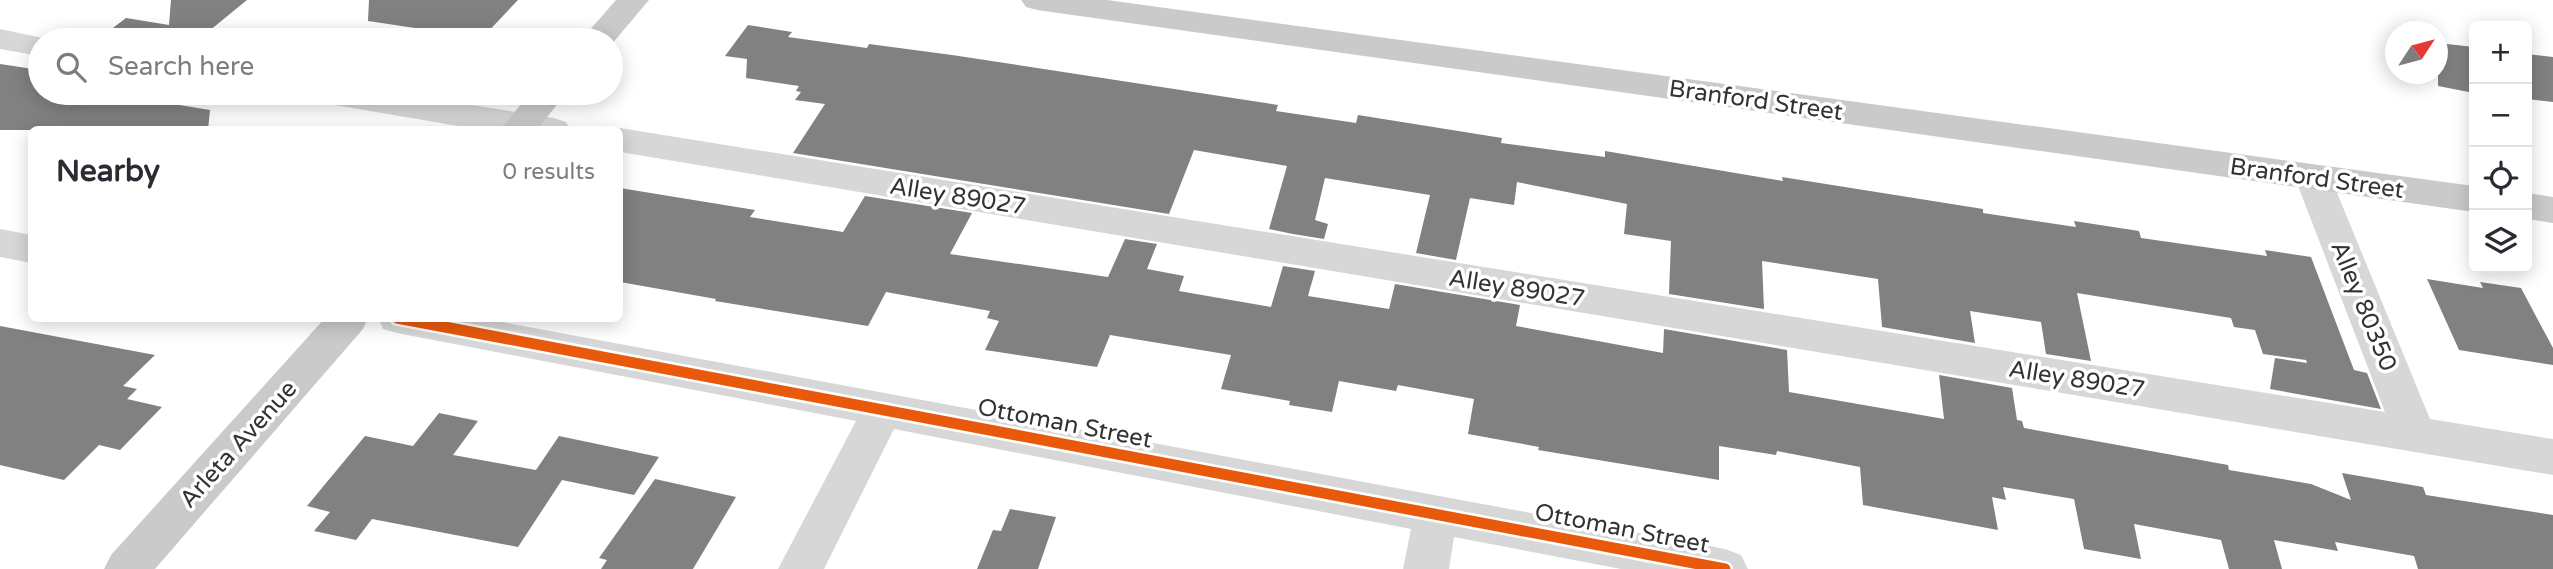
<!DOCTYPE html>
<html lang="en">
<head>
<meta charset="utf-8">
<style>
	:root { --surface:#fff; --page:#f7f7f7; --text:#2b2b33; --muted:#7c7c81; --line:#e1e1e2 }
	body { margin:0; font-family:"Varela Round",sans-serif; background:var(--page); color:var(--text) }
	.controls { position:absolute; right:21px; top:21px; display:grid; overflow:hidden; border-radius:10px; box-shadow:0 4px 18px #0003 }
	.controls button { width:63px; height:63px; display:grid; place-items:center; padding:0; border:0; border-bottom:2px solid var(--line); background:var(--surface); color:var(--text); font:35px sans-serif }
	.compass { position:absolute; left:2385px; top:21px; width:63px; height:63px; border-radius:50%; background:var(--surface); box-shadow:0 4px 18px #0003; rotate:54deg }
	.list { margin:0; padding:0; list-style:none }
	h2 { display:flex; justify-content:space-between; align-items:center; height:91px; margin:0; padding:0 28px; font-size:30px }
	h2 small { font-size:23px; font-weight:400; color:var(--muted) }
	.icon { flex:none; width:38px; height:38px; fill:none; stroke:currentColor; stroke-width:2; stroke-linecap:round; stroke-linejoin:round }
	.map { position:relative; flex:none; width:2553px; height:569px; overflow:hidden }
	.search { position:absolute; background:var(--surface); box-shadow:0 4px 18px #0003; left:28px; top:28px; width:595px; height:77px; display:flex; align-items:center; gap:18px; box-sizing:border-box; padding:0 24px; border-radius:38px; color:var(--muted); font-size:26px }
	.panel { position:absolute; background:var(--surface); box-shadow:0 4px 18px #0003; left:28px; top:126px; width:595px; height:196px; border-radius:10px }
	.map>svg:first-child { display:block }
	.building { fill:#818181 }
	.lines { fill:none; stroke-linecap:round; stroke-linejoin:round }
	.minor { fill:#d7d7d7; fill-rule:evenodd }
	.major { fill:#cacaca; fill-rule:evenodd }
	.cycleway-casing { stroke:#fff; stroke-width:16 }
	.cycleway { stroke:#e8590c; stroke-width:11 }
	.labels { text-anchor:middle; stroke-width:7; stroke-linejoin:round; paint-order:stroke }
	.street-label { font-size:24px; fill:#333; stroke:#fff }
</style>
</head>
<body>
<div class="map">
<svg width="2553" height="569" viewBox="0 0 2553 569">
	<rect width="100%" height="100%" fill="#fff"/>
	<path class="building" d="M 171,0 L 247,0 L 198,40 L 97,40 L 126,18 L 169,25 Z
		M 369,0 L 518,0 L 482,38 L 368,21 Z
		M 748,25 L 792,32 L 788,37 L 867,48 L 869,44 L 952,55 L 1278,105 L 1276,111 L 1356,123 L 1358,115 L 1502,138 L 1501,143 L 1605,157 L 1605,151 L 1783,181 L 1782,177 L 1983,209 L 1983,213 L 2076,227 L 2074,221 L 2139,231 L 2141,238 L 2267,256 L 2265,250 L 2311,257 L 2354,370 L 2367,373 L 2381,409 L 2270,389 L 2275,358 L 2307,363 L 2306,360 L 2263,354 L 2255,330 L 2234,327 L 2231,318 L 2077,293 L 2091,361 L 2046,354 L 2041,322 L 1970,311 L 1975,343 L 1882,327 L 1878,279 L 1762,261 L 1764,309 L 1669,294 L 1671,241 L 1624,234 L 1627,204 L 1517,182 L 1514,205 L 1470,198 L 1456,260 L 1416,253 L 1430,195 L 1325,178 L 1315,220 L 1328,224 L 1324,239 L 1293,234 L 1269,229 L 1287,166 L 1194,150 L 1169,214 L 793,153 L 825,104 L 795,100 L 801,92 L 796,91 L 799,86 L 746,78 L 747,59 L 725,56 Z
		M 2438,43 L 2474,47 L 2474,93 L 2438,86 Z
		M 2527,54 L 2553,57 L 2553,102 L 2527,99 Z
		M 0,64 L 40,70 L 40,93 L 123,93 L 118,95 L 210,110 L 208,130 L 0,130 Z
		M 620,188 L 755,210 L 750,217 L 843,232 L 865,196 L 972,213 L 950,254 L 1108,277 L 1125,239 L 1157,244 L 1147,269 L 1184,276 L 1179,291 L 1271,307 L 1283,266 L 1315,271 L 1308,296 L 1389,309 L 1395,284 L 1520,305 L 1516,326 L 1663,353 L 1664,329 L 1787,350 L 1789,392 L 1944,419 L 1939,375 L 2012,388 L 2017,420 L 2022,421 L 2024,428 L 2228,465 L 2229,470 L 2311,484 L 2351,500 L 2342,473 L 2423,487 L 2426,495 L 2553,515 L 2553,569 L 2418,569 L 2414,556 L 2335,542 L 2338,551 L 2274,540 L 2282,569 L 2229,569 L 2221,540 L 2134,524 L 2141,559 L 2084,549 L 2074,499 L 2003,487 L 2006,500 L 1992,497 L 1998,530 L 1863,505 L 1860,467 L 1777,451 L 1776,455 L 1719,446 L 1719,480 L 1538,450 L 1539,447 L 1468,434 L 1474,399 L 1398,385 L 1396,391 L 1339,381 L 1332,412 L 1289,405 L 1290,401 L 1221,389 L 1231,355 L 1110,335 L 1097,367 L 985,350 L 999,321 L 987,318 L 990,311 L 886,292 L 868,326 L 715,301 L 716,299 L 620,282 Z
		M 2427,279 L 2483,288 L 2480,282 L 2521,288 L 2553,348 L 2553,365 L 2459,350 Z
		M 0,326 L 155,355 L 123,386 L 137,389 L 127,399 L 162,407 L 120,450 L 99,445 L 64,480 L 0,465 Z
		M 439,413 L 478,421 L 453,455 L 536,470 L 559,436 L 659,457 L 634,495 L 562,480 L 518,547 L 372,519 L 356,540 L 314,531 L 330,512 L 307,506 L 365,436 L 413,446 Z
		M 655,479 L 736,497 L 693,569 L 601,569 L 607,560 L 599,558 Z
		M 1010,509 L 1056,517 L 1038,569 L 977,569 L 993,530 L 1001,531 Z"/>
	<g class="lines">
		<path class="minor" d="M 0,29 L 52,40 L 40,40 L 40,56 L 0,49 Z
			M 312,93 L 395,93 L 554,118 L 566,122 L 571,130 L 482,130 L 329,104 L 317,101 Z
			M 620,128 L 2385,412 L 2295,178 L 2300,169 L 2313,166 L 2326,169 L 2331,178 L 2430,419 L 2553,439 L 2553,475 L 620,152 L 620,130 L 616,130 Z
			M 0,229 L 32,235 L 32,263 L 0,257 Z
			M 378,318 L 480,318 L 1725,549 L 1741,555 L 1748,569 L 1621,569 L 1454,537 L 1449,569 L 1403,569 L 1411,529 L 894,429 L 824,569 L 778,569 L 856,421 L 397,333 L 383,329 Z"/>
		<path class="major" d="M 616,0 L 649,0 L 611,45 L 611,40 L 581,40 Z
			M 1021,0 L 1107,0 L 2474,186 L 2474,212 L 1037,10 L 1026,7 Z
			M 530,93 L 566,93 L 537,130 L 500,130 Z
			M 2527,193 L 2553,197 L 2553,223 L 2527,219 Z
			M 325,318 L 368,318 L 363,329 L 155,569 L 104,569 L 111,555 Z"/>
		<defs>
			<path id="cycleway" d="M 397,318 L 1725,569"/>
		</defs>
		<use href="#cycleway" class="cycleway-casing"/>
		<use href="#cycleway" class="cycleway"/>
	</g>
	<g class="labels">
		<g class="street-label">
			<text transform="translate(1756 100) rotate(8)" y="8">Branford Street</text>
			<text transform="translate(2317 178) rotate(8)" y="8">Branford Street</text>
			<text transform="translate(958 196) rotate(9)" y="8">Alley 89027</text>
			<text transform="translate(1517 288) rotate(9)" y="8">Alley 89027</text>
			<text transform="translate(2364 306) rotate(68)" y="8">Alley 80350</text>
			<text transform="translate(2077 379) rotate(9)" y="8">Alley 89027</text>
			<text transform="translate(1065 423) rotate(11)" y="8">Ottoman Street</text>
			<text transform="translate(238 444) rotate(-48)" y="8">Arleta Avenue</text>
			<text transform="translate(1622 528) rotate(11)" y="8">Ottoman Street</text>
		</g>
	</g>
</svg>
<div class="controls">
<button>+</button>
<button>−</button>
<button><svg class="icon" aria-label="locate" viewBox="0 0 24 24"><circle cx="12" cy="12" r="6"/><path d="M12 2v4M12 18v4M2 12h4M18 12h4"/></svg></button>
<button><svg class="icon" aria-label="layers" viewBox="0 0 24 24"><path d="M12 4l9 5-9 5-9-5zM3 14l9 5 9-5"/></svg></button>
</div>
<svg class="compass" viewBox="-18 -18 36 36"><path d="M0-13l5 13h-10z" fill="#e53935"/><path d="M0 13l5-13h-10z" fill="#7c7c81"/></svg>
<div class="search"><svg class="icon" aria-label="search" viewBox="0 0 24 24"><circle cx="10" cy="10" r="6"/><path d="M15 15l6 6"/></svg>Search here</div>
<section class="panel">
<h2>Nearby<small>0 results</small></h2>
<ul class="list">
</ul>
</section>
</div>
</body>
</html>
